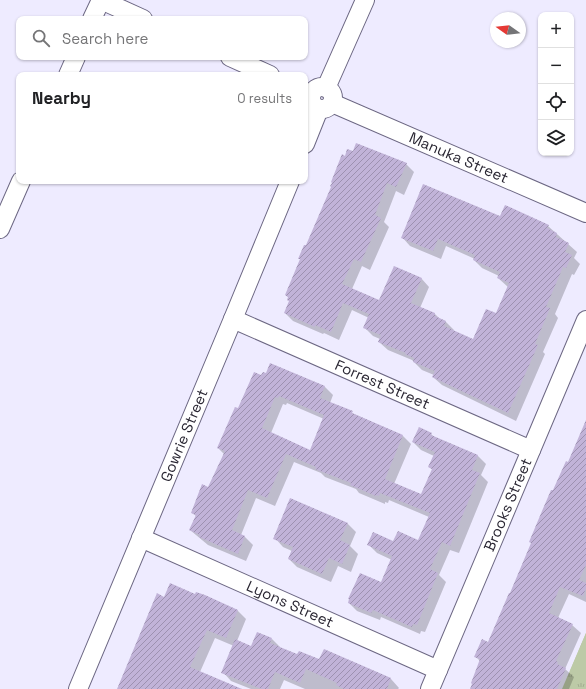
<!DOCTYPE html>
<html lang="en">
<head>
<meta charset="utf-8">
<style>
	:root { --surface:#fff; --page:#f2f2f2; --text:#202124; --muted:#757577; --line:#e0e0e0 }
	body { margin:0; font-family:"Space Grotesk",sans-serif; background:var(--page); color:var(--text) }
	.controls { position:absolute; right:12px; top:12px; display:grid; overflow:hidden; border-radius:8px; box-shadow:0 1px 3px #0004 }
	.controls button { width:36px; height:36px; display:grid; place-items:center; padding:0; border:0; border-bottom:1px solid var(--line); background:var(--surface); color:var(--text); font:20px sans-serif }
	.compass { position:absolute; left:490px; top:12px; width:36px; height:36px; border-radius:50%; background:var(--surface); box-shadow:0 1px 3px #0004; rotate:285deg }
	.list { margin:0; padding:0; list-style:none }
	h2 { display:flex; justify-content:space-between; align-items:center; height:52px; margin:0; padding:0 16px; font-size:17px }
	h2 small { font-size:13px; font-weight:400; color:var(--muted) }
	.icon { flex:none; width:22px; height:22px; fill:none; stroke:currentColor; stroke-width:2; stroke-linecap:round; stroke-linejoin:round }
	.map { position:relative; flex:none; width:586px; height:689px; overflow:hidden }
	.search { position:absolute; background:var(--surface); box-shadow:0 1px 3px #0004; left:16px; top:16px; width:292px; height:44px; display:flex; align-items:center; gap:10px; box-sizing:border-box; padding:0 14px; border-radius:8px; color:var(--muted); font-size:15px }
	.panel { position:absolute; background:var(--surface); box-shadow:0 1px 3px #0004; left:16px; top:72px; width:292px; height:112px; border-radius:8px }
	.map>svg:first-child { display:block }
	.park { fill:url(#park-tufts) }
	.pitch { fill:#bdcaa7 }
	.shadow { fill:#0003; fill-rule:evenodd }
	.building { fill:url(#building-hatch); fill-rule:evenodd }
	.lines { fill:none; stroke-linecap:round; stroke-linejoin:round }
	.street-casing { stroke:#6c6783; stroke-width:20 }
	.street { stroke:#fff; stroke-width:18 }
	.labels { text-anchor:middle; stroke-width:4; stroke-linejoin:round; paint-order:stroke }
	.street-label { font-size:15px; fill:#292632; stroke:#fff }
</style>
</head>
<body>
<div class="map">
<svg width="586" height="689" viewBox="0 0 586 689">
	<defs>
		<pattern id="park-tufts" width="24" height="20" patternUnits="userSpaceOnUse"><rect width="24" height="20" fill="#bdcaa7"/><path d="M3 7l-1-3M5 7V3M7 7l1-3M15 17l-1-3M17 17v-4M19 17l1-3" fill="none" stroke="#a2ad90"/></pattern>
		<pattern id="building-hatch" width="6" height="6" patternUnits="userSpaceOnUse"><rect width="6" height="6" fill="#c1b3d8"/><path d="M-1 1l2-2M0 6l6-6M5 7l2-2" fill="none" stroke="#9d91b0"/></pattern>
	</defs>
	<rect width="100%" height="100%" fill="#eeebff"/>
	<path class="park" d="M 586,633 L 586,689 L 562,689 Z"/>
	<path class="pitch" d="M 586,633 L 586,677 L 570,671 Z"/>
	<path class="shadow" d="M 345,157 L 406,164 L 414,172 L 404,195 L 396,191 L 384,222 L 389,227 L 370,270 L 362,266 L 352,289 L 380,301 L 421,278 L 429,287 L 420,308 L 435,314 L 440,319 L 445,321 L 454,330 L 453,331 L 474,341 L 496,314 L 508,287 L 498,278 L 499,276 L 482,268 L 474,260 L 475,259 L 446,246 L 441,259 L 410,246 L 402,237 L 500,217 L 548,226 L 577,252 L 574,258 L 580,264 L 574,275 L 572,274 L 555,314 L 558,318 L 543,352 L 545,354 L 516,421 L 442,385 L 433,377 L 434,375 L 422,370 L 412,360 L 388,350 L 379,342 L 380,339 L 373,336 L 365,328 L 369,318 L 352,310 L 339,340 L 324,333 L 323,334 L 293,321 L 285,313 L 290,302 L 289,298 L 286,295 Z
		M 271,364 L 325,387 L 333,395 L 330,403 L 403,436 L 411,444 L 394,484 L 422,495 L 433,470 L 429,467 L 434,456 L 421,450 L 413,442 L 431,434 L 435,438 L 478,456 L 486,464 L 481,475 L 488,482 L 459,553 L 450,550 L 439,575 L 446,582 L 425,632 L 421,631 L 420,634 L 381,617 L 380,620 L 357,611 L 349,603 L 382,584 L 392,560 L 377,553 L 369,545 L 418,542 L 429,517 L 389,500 L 388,503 L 385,502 L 385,504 L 359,493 L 356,489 L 325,477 L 321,473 L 294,462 L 275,506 L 256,498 L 241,535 L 245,537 L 253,545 L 246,561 L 208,545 L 190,530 L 196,516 L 192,513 L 209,488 L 224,454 L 218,448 L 239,409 L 262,376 L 266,375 ZM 287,403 L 324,419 L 311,451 L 271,433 L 283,404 L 286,405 Z
		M 586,423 L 586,602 L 569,594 L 558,618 L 572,625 L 581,633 L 565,669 L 574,677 L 569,689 L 471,689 L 480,661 L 476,657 L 489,643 L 554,492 L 568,463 Z
		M 347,523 L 356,532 L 350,546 L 358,554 L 351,572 L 338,566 L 331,582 L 297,567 L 289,559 L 292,551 L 283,547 L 275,538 Z
		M 196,595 L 205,596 L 238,611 L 246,619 L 237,641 L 252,647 L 272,639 L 280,647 L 279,648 L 298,656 L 320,660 L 324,650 L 391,679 L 399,688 L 398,689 L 305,689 L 284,680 L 280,689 L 251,689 L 231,681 L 223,672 L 234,646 L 215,638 L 200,672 L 228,689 L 118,689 L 164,598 Z"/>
	<path class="building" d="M 356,143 L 407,163 L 396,187 L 387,183 L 375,215 L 381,218 L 361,262 L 354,259 L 342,284 L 379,300 L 394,266 L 422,278 L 411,303 L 435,313 L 435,316 L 446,321 L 444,326 L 473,339 L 486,309 L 496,313 L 509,283 L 497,278 L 500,272 L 473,260 L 475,255 L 438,239 L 433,251 L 401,238 L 423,184 L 500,216 L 505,205 L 549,225 L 547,228 L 557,233 L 556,237 L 569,243 L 565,252 L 572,255 L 566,268 L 563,267 L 546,307 L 550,308 L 535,344 L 538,345 L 508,413 L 432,377 L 435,371 L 413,362 L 414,358 L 405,354 L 406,353 L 378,342 L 381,335 L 363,328 L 369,314 L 343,303 L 331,332 L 315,325 L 315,327 L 284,313 L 289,301 L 287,300 L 288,297 L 285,295 L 300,259 L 298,259 L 304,245 L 306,245 L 331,187 L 330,186 L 332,183 L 331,182 L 342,154 L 345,156 L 347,149 L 353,151 Z
		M 270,363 L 325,386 L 320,398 L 353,411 L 352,413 L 403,435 L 385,479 L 421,494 L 432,469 L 428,467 L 435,452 L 412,442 L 419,427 L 432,433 L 431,435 L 478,455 L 472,470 L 480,473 L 450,546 L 442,542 L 430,569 L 438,573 L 417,625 L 413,624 L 412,627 L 373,610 L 371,613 L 348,603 L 349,599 L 348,599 L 360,573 L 381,582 L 392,556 L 367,545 L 373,532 L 393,541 L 398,531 L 418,540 L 430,513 L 380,493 L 379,496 L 377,495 L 376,496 L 350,485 L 351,483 L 315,469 L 316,467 L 286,454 L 267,498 L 248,490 L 232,530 L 245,536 L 238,554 L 199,537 L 200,535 L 189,530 L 196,515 L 191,513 L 202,484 L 208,487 L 225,451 L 217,448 L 235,407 L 238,408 L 254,372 L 261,375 L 263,372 L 266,373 ZM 279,396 L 324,415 L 310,450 L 262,428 L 275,397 L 278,398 Z
		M 586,420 L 586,565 L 579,580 L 586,583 L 586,588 L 583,596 L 560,587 L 549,613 L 573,624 L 556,661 L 558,662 L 557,664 L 566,668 L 557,689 L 470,689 L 472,684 L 471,683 L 480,659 L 474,657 L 482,639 L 488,642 L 509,593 L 510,593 L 531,543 L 529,542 L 542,511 L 551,490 L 553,490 L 566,461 L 568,462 Z
		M 290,498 L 348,523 L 340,540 L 350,545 L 342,564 L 329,558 L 322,574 L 288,559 L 293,547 L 273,539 Z
		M 170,583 L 195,594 L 196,592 L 205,595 L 238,610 L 226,638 L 207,630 L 190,667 L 242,689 L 117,689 L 157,593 L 164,597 Z
		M 257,632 L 272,638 L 270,643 L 297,654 L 299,651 L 319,659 L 324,649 L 391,678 L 387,689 L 344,689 L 336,685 L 337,683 L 306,669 L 300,683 L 275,672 L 268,689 L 262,689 L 221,673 L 235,639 L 251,646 Z"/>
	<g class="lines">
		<defs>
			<g id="street">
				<path d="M 101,0 L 143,19"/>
				<path d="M 92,19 L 101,0"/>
				<path d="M 230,57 L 270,75"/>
				<path d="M 68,75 L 76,57"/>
				<circle cx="322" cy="98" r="11"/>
				<path d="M 326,88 L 365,0"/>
				<path id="s1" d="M 332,103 L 586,213"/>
				<path d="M 305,144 L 319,109"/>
				<path d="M 0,229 L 21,181"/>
				<path id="s2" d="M 233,319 L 531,450"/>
				<path id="s3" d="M 141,538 L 438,670"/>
				<path id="s4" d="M 78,689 L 233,319 L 290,181"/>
				<path id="s5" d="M 430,689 L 586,320"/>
			</g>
		</defs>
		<use href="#street" class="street-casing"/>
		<use href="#street" class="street"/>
	</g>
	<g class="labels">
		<g class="street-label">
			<text dy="5" stroke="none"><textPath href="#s1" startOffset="138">Manuka Street</textPath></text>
			<text dy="5" stroke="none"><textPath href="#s2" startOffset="163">Forrest Street</textPath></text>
			<text dy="5" stroke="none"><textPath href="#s4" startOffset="275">Gowrie Street</textPath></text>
			<text dy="5" stroke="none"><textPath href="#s5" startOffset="200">Brooks Street</textPath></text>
			<text dy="5" stroke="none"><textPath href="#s3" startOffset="163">Lyons Street</textPath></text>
		</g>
	</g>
</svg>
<div class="controls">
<button>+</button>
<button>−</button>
<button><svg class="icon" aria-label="locate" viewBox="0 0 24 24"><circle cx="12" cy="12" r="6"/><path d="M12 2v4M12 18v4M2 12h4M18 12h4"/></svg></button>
<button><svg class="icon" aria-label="layers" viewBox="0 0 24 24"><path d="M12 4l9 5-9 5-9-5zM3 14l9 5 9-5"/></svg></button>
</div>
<svg class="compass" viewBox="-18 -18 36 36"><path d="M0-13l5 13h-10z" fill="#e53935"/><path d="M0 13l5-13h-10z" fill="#757577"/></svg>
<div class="search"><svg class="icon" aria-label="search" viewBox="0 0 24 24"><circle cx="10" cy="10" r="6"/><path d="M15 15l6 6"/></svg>Search here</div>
<section class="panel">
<h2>Nearby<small>0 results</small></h2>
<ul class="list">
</ul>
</section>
</div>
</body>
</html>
